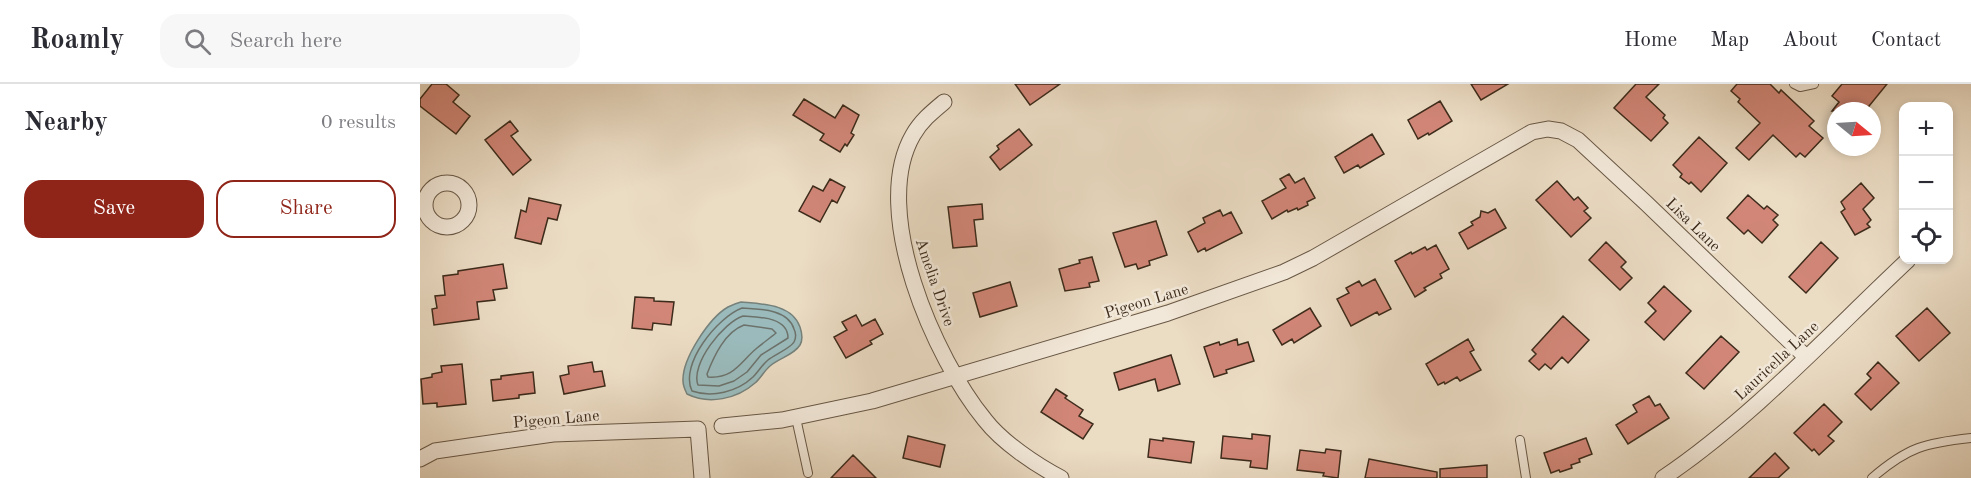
<!DOCTYPE html>
<html lang="en">
<head>
<meta charset="utf-8">
<style>
	:root { --surface:#fff; --page:#f7f7f7; --text:#2b2b33; --muted:#7c7c81; --line:#e1e1e2; --accent:#8f2418 }
	body { margin:0; font-family:"Old Standard TT",serif; background:var(--page); color:var(--text) }
	.controls { position:absolute; right:18px; top:18px; display:grid; overflow:hidden; border-radius:12px; box-shadow:0 3px 9px #0003 }
	.controls button { width:54px; height:54px; display:grid; place-items:center; padding:0; border:0; border-bottom:2px solid var(--line); background:var(--surface); color:var(--text); font:30px sans-serif }
	.compass { position:absolute; left:1407px; top:18px; width:54px; height:54px; border-radius:50%; background:var(--surface); box-shadow:0 3px 9px #0003; rotate:108deg }
	.list { margin:0; padding:0; list-style:none }
	h2 { display:flex; justify-content:space-between; align-items:center; height:78px; margin:0; padding:0 24px; font-size:26px }
	h2 small { font-size:20px; font-weight:400; color:var(--muted) }
	.actions { display:flex; gap:12px; padding:18px 24px }
	.actions a { flex:1; padding:14px 0; border:2px solid var(--accent); border-radius:18px; text-align:center; font-size:21px; color:var(--accent) }
	.actions .main { background:var(--accent); color:#fff }
	.icon { flex:none; width:33px; height:33px; fill:none; stroke:currentColor; stroke-width:2; stroke-linecap:round; stroke-linejoin:round }
	.map { position:relative; flex:none; width:1551px; height:394px; overflow:hidden }
	header { display:flex; align-items:center; gap:36px; box-sizing:border-box; height:84px; padding:0 30px; background:var(--surface); border-bottom:2px solid var(--line) }
	header strong { font-size:28px }
	nav { display:flex; gap:33px; margin-inline-start:auto; font-size:21px }
	.search { width:420px; height:54px; background:var(--page); display:flex; align-items:center; gap:15px; box-sizing:border-box; padding:0 21px; border-radius:18px; color:var(--muted); font-size:22px }
	main { display:flex }
	aside { flex:1; background:var(--surface) }
	.map>svg:first-child { display:block }
	.water { fill:#9ababb; stroke:#75817b; stroke-width:1.5 }
	.lines { fill:none; stroke-linecap:round; stroke-linejoin:round }
	.shore { stroke:#6c726b; stroke-width:1.5 }
	.building { fill:#d18677; stroke:#3d2b1b; stroke-width:1.5 }
	.service-casing { stroke:#685745; stroke-width:10 }
	.minor-casing { stroke:#685745; stroke-width:17 }
	.service { stroke:#f2e8d9; stroke-width:8 }
	.minor { stroke:#f2e8d9; stroke-width:15 }
	.labels { text-anchor:middle; stroke-width:5; stroke-linejoin:round; paint-order:stroke }
	.street-label { font-size:16px; fill:#3d2b1b; stroke:#f2e8d9 }
</style>
</head>
<body>
<header>
<strong>Roamly</strong>
<div class="search"><svg class="icon" aria-label="search" viewBox="0 0 24 24"><circle cx="10" cy="10" r="6"/><path d="M15 15l6 6"/></svg>Search here</div>
<nav><a>Home</a><a>Map</a><a>About</a><a>Contact</a></nav>
</header>
<main>
<aside>
<h2>Nearby<small>0 results</small></h2>
<ul class="list">
</ul>
<div class="actions"><a class="main">Save</a><a>Share</a></div>
</aside>
<div class="map">
<svg width="1551" height="394" viewBox="0 0 1551 394">
	<rect width="100%" height="100%" fill="#ebdcc4"/>
	<filter id="stains"><feTurbulence type="fractalNoise" baseFrequency=".00333" numOctaves="4"/><feColorMatrix values="0 0 0 0 .2 0 0 0 0 .09 0 0 0 0 .02 0 0 0 .5 -.17"/></filter>
	<radialGradient id="worn" r=".72"><stop offset=".6" stop-color="#630" stop-opacity="0"/><stop offset="1" stop-color="#630" stop-opacity=".3"/></radialGradient>
	<path class="water" d="M 321,218 C 342,220 372,220 380,243 C 382,249 383,256 380,261 C 374,271 359,274 350,282 C 344,287 341,294 335,299 C 317,315 289,321 267,310 C 265,306 263,301 263,297 C 262,275 289,234 308,223 C 312,221 317,219 321,218 Z"/>
	<g class="lines">
		<path class="shore" d="M 322,224 C 339,225 368,225 374,245 C 376,249 376,254 374,258 C 371,264 354,271 348,276 C 342,281 338,288 333,293 C 317,308 292,314 272,307 C 259,280 298,233 322,224 Z
			M 323,232 C 339,233 368,233 368,254 L 341,271 L 327,288 L 314,297 L 299,302 L 278,301 C 270,280 304,238 323,232 Z
			M 324,241 L 352,245 L 356,249 C 350,254 343,259 337,264 C 320,278 314,295 288,293 L 287,290 C 294,272 305,248 324,241 Z"/>
	</g>
	<path class="building" d="M 12,0 L 26,0 L 39,11 L 33,18 L 50,32 L 36,50 L 0,22 L 0,15 Z
		M 595,0 L 640,0 L 610,21 Z
		M 1051,0 L 1088,0 L 1061,16 Z
		M 1216,0 L 1239,0 L 1226,13 L 1245,31 L 1243,34 L 1248,39 L 1231,57 L 1194,24 Z
		M 1317,0 L 1350,0 L 1359,9 L 1361,6 L 1394,37 L 1389,42 L 1403,54 L 1385,73 L 1380,69 L 1376,73 L 1353,51 L 1329,76 L 1316,64 L 1340,39 L 1318,18 L 1320,15 L 1311,7 Z
		M 1422,0 L 1467,0 L 1445,27 L 1412,27 L 1419,18 L 1412,12 Z
		M 384,15 L 415,34 L 423,21 L 439,31 L 431,49 L 434,51 L 427,62 L 425,60 L 420,68 L 400,56 L 404,50 L 373,31 Z
		M 1020,17 L 1032,37 L 1009,51 L 1008,49 L 998,55 L 988,36 Z
		M 90,37 L 98,47 L 91,52 L 111,76 L 93,91 L 65,56 Z
		M 599,45 L 612,61 L 580,86 L 570,73 L 579,65 L 577,62 Z
		M 952,50 L 964,70 L 940,84 L 938,81 L 924,89 L 915,73 Z
		M 1279,53 L 1307,79 L 1281,108 L 1271,98 L 1269,100 L 1260,93 L 1262,90 L 1253,81 Z
		M 869,90 L 875,99 L 884,94 L 895,114 L 887,118 L 888,121 L 878,126 L 877,124 L 868,128 L 867,126 L 852,135 L 842,117 L 866,104 L 860,95 Z
		M 410,95 L 425,103 L 417,119 L 412,116 L 400,138 L 379,127 L 393,102 L 403,107 Z
		M 1137,97 L 1154,116 L 1158,113 L 1168,124 L 1164,127 L 1171,134 L 1151,153 L 1116,116 Z
		M 1441,99 L 1454,114 L 1443,125 L 1451,136 L 1447,140 L 1450,143 L 1435,151 L 1421,128 L 1425,125 L 1421,118 Z
		M 1328,111 L 1344,125 L 1347,122 L 1358,131 L 1353,136 L 1358,141 L 1342,159 L 1328,146 L 1324,150 L 1307,134 Z
		M 109,114 L 141,121 L 137,136 L 128,134 L 121,160 L 95,154 L 101,126 L 106,128 Z
		M 562,120 L 563,135 L 554,136 L 557,162 L 533,164 L 528,123 Z
		M 1075,125 L 1086,144 L 1048,165 L 1039,149 L 1053,141 L 1051,138 L 1060,133 L 1061,127 L 1068,129 Z
		M 800,126 L 803,132 L 811,128 L 822,149 L 786,167 L 785,164 L 778,168 L 768,148 L 785,139 L 783,134 Z
		M 736,137 L 747,171 L 729,177 L 730,181 L 718,185 L 716,180 L 705,183 L 693,149 Z
		M 1186,158 L 1206,178 L 1201,183 L 1212,194 L 1200,206 L 1169,176 Z
		M 1401,158 L 1418,174 L 1386,209 L 1369,193 Z
		M 1016,161 L 1029,185 L 1020,190 L 1022,194 L 1004,204 L 1006,206 L 995,213 L 975,177 L 991,168 L 992,170 L 1005,163 L 1007,166 Z
		M 672,173 L 679,197 L 669,199 L 670,203 L 645,207 L 639,185 L 660,179 L 659,176 Z
		M 83,180 L 87,204 L 73,206 L 75,216 L 57,218 L 59,235 L 14,241 L 12,225 L 17,224 L 15,212 L 25,211 L 23,192 L 38,190 L 38,187 Z
		M 955,195 L 971,225 L 959,231 L 957,228 L 931,242 L 917,215 L 929,209 L 926,204 L 939,197 L 942,202 Z
		M 590,198 L 597,222 L 560,233 L 553,209 Z
		M 1244,202 L 1271,227 L 1244,256 L 1225,238 L 1236,227 L 1228,219 Z
		M 215,213 L 234,214 L 234,217 L 254,218 L 251,241 L 233,239 L 232,246 L 212,244 Z
		M 890,224 L 901,242 L 874,259 L 872,255 L 862,261 L 853,246 Z
		M 1507,224 L 1530,249 L 1499,277 L 1476,252 Z
		M 436,231 L 442,242 L 455,235 L 463,250 L 450,257 L 452,260 L 426,274 L 414,253 L 427,246 L 422,238 Z
		M 1143,232 L 1169,256 L 1148,279 L 1142,273 L 1131,285 L 1125,280 L 1119,286 L 1109,277 L 1116,270 L 1112,266 Z
		M 1301,252 L 1319,268 L 1284,305 L 1266,289 Z
		M 817,255 L 818,261 L 828,258 L 834,277 L 806,286 L 807,289 L 794,293 L 784,263 L 799,258 L 800,261 Z
		M 1048,255 L 1054,266 L 1050,268 L 1061,286 L 1040,297 L 1037,293 L 1025,300 L 1024,298 L 1018,301 L 1006,280 Z
		M 751,271 L 760,300 L 738,307 L 735,295 L 699,306 L 694,289 Z
		M 172,278 L 174,288 L 182,287 L 185,302 L 144,310 L 140,292 L 149,290 L 148,282 Z
		M 1458,278 L 1479,299 L 1451,326 L 1435,310 L 1451,294 L 1447,290 Z
		M 42,280 L 46,320 L 17,323 L 17,319 L 3,320 L 1,295 L 12,293 L 12,290 L 22,288 L 21,282 Z
		M 113,288 L 115,309 L 99,311 L 99,314 L 73,317 L 71,296 L 81,295 L 81,292 Z
		M 636,305 L 647,312 L 645,314 L 663,326 L 659,332 L 673,340 L 663,355 L 621,328 Z
		M 1229,312 L 1235,322 L 1240,320 L 1249,334 L 1208,360 L 1196,341 L 1217,328 L 1213,321 Z
		M 1404,320 L 1422,338 L 1408,352 L 1414,357 L 1399,371 L 1394,365 L 1392,367 L 1374,349 Z
		M 832,350 L 850,352 L 847,385 L 830,383 L 831,377 L 801,374 L 803,352 L 832,355 Z
		M 488,352 L 525,361 L 520,383 L 483,374 Z
		M 743,354 L 774,358 L 771,379 L 728,373 L 730,355 L 743,357 Z
		M 1166,354 L 1172,370 L 1159,375 L 1160,378 L 1151,381 L 1152,384 L 1140,388 L 1139,386 L 1131,389 L 1124,369 Z
		M 906,365 L 921,367 L 918,394 L 903,392 L 904,389 L 877,386 L 880,366 L 905,369 Z
		M 1355,369 L 1369,384 L 1358,394 L 1329,394 Z
		M 433,371 L 456,394 L 411,394 Z
		M 949,375 L 1017,388 L 1017,394 L 945,394 Z
		M 1067,381 L 1067,394 L 1020,394 L 1020,385 Z"/>
	<g class="lines">
		<defs>
			<path id="service" d="M 1374,0 L 1380,3 L 1394,0
				M 376,334 L 388,389
				M 1100,356 L 1106,394
				M 1452,394 C 1488,363 1505,359 1551,354"/>
			<path id="minor" d="M 524,18 C 512,28 501,37 493,51 C 449,127 515,275 565,336 C 582,358 616,381 641,394
				M5 121a22 22 0 1 1 44 0a22 22 0 1 1-44 0Z
				M 302,342 L 362,336 L 452,317 L 748,229 L 864,188 L 893,174 L 1112,48 L 1128,45 L 1141,47 L 1158,56 L 1226,119 L 1386,273
				M 0,375 L 15,367 L 133,350 L 278,345 L 282,394
				M 1243,394 C 1332,334 1410,249 1488,176"/>
		</defs>
		<use href="#service" class="service-casing"/>
		<use href="#minor" class="minor-casing"/>
		<use href="#service" class="service"/>
		<use href="#minor" class="minor"/>
	</g>
	<g class="labels">
		<g class="street-label">
			<text transform="translate(1274 140) rotate(44)" y="6">Lisa Lane</text>
			<text transform="translate(516 198) rotate(71)" y="6">Amelia Drive</text>
			<text transform="translate(726 216) rotate(-17)" y="6">Pigeon Lane</text>
			<text transform="translate(1356 276) rotate(-43)" y="6">Lauricella Lane</text>
			<text transform="translate(136 334) rotate(-5)" y="6">Pigeon Lane</text>
		</g>
	</g>
	<rect width="100%" height="100%" filter="url(#stains)"/>
	<rect width="100%" height="100%" fill="url(#worn)"/>
</svg>
<div class="controls">
<button>+</button>
<button>−</button>
<button><svg class="icon" aria-label="locate" viewBox="0 0 24 24"><circle cx="12" cy="12" r="6"/><path d="M12 2v4M12 18v4M2 12h4M18 12h4"/></svg></button>
</div>
<svg class="compass" viewBox="-18 -18 36 36"><path d="M0-13l5 13h-10z" fill="#e53935"/><path d="M0 13l5-13h-10z" fill="#7c7c81"/></svg>
</div>
</main>
</body>
</html>
